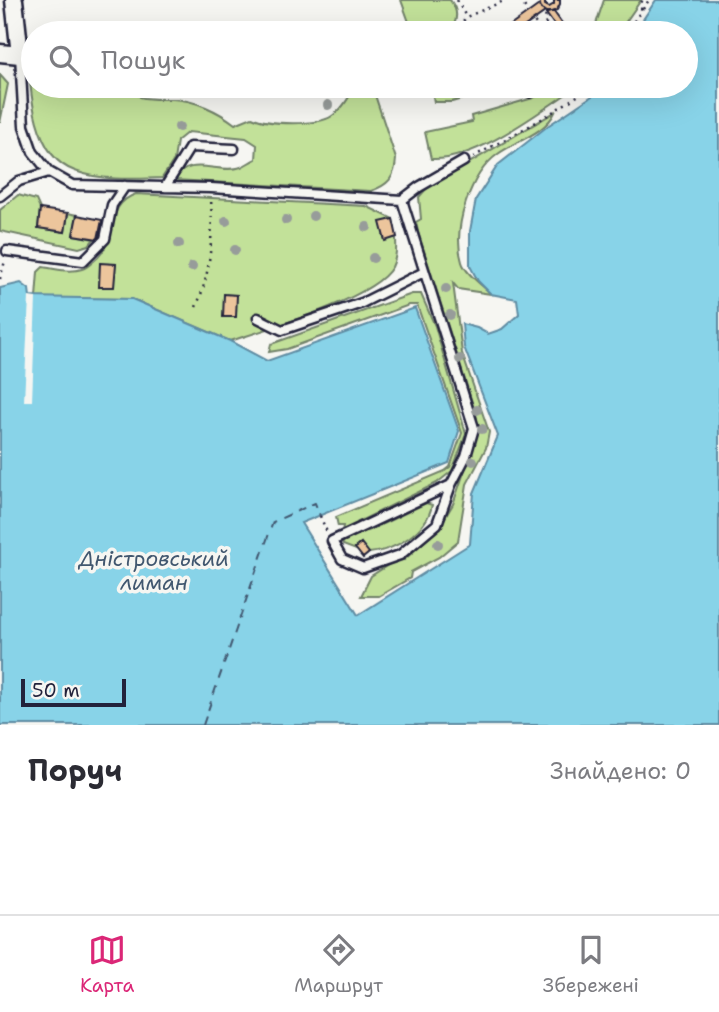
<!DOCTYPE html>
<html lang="uk">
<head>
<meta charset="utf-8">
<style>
	:root { --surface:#fff; --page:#f7f7f7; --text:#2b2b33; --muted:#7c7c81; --line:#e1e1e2; --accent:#db2777 }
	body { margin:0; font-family:"Shantell Sans",sans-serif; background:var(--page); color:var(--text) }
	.scale { position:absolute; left:21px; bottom:18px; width:105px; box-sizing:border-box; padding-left:7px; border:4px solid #22223b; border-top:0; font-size:19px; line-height:24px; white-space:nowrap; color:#22223b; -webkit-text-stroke:5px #f6f6f2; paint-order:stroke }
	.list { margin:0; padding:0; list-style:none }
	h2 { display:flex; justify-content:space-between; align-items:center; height:91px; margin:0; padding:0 28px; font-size:30px }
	h2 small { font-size:23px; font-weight:400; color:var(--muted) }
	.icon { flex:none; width:38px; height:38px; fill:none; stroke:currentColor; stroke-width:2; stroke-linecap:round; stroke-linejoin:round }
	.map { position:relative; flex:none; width:719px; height:725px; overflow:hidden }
	.search { position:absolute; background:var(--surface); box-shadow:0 7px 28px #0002; left:21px; right:21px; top:21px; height:77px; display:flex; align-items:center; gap:18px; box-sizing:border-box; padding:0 24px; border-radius:38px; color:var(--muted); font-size:26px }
	.sheet { height:189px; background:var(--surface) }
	nav { display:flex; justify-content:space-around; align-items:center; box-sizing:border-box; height:98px; border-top:2px solid var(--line); background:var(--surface); font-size:19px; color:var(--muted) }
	nav a { display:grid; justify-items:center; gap:4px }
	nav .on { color:var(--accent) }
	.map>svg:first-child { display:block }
	.green { fill:#c2e199; stroke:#72826a; stroke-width:2 }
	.water { fill:#88d3e8; stroke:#5f8ca3; stroke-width:2 }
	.pier { fill:#f6f6f2 }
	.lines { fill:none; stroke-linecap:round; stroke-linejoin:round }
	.ferry { stroke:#41576f; stroke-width:2; stroke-dasharray:9 7; stroke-linecap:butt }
	.building { fill:#ecc59c; stroke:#22223b; stroke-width:2 }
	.lane-casing { stroke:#22223b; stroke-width:13 }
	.street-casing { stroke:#22223b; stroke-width:21 }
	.path { stroke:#22223b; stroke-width:2.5; stroke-dasharray:2 5; stroke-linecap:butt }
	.lane { stroke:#f6f6f2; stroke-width:8 }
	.street { stroke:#f6f6f2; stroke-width:16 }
	.tree { fill:#979c9a }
	.labels { text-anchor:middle; stroke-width:7; stroke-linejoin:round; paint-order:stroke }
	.water-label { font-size:21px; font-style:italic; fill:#41576f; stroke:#f6f6f2 }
</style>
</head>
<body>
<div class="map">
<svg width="719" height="725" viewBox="0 0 719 725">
	<rect width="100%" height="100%" fill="#f6f6f2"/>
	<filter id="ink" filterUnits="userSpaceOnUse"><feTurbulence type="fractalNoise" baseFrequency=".0143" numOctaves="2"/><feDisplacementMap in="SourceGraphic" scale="14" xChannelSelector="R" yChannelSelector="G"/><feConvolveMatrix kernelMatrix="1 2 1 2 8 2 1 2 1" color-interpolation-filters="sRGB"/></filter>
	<g filter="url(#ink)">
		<path class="green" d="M 401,0 L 450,0 C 459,11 458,22 448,33 L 413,33 Z
			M 604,0 L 641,0 L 618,33 L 593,33 Z
			M 27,34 L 33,40 L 33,86 L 133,86 L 140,97 C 151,100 161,99 173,99 C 195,100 218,111 235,124 L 252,117 C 268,125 318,126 332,116 C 342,110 350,96 355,86 L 372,86 L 396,159 C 395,178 388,185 371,191 L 175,180 C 187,154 221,175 241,167 C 246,165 251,161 256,159 L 257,145 L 246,138 L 188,132 L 177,141 L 174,160 L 162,178 C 134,179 102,181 75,171 C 28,155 30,75 27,34 Z
			M 0,75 L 8,84 L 0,123 Z
			M 431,86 L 507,86 L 452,102 L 434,102 Z
			M 543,86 L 578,86 C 542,110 475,162 431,159 L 425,132 L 472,122 L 471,116 L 533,98 L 540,94 Z
			M 555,112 C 546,133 516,141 498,154 C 470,174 452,228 462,262 C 465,273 483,286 491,294 L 458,289 L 453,283 L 462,353 L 489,432 L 486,448 L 467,484 L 458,541 L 439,557 L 411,572 L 410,578 L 379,596 L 361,596 L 371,576 L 399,558 L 404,560 L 438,529 L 453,504 L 477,435 L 477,418 L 418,232 L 416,222 L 421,219 L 419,197 L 427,188 Z
			M 136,194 L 366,206 L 393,219 C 396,233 399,253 392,267 C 374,299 267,329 230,341 L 132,299 L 36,298 L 38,272 L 43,267 C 55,269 70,273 82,269 C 87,268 91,263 95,260 C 120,239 103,205 136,194 Z
			M 18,195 L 36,200 L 40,209 L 38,228 L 65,232 L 68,213 L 77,215 L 73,235 L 94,239 L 89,245 L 79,248 L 0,231 L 0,210 Z
			M 412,294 L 421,294 L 435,326 L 466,434 L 452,471 L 437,483 L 358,522 L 368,531 L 426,503 L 432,505 C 427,531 395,551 369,553 L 361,543 L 355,548 L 356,550 L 343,545 L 341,537 L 343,526 L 338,526 L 336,517 L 445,471 L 450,467 L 462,433 L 417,305 L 409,305 L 287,349 L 269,352 L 271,344 Z"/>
		<path class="water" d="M 656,0 L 719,0 L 719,725 L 0,725 L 0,288 L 21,283 L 29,289 L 30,297 L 132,299 L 230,341 L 267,361 L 415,308 L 459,431 L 449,463 L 301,523 L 358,615 L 470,544 L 474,493 L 498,436 L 464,347 L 462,324 L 477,328 L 488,334 L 502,329 L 519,314 L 517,299 L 491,294 L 478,281 L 470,266 L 470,231 L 476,199 L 498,165 L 549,125 L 607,86 L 686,86 L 686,33 L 634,33 Z"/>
		<path class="pier" d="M 29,297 L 36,298 L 32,401 L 24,401 Z"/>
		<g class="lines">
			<path class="ferry" d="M 203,725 L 273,522 L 315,503 L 320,516"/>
		</g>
		<path class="building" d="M 539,0 L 545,0 L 545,5 L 549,7 L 554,4 L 554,0 L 560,0 L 560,4 L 557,10 L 548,13 L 541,9 Z
			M 539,5 L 545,12 L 515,33 L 504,33 L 503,31 Z
			M 545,12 L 554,12 L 569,33 L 560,33 Z
			M 489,23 L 499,26 L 504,33 L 491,31 L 476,33 L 480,27 Z
			M 543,86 L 540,94 L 530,98 L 521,94 L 518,87 Z
			M 40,209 L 68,213 L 65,232 L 38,228 Z
			M 77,215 L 102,220 L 98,239 L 73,235 Z
			M 393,219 L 397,237 L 385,241 L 380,222 Z
			M 100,263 L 116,264 L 114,287 L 99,287 Z
			M 224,294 L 237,295 L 236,317 L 223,317 Z
			M 361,543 L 369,553 L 363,558 L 355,548 Z"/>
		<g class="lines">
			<defs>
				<path id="lane" d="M 20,55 L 24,126 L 33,152 L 49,172 L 72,185 L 211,188 L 402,200 L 419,187 L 464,161
					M 165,187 L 190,147 L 234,149
					M 0,196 L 19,181 L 49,172
					M 402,200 L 474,428 L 466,456 L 451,485 L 437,524 L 400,555 L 363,568 L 342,559 L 332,541 L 451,485
					M 7,251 L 83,261 L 105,239 L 112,205 L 125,186
					M 258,318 L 282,330 L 362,303 L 424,272"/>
				<path id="street" d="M 0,53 L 20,55 L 14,0"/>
			</defs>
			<use href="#lane" class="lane-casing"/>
			<use href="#street" class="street-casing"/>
			<path class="path" d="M 457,0 L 466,17 L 506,0
				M 521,0 L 528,13
				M 546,6 L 550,2
				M 643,9 L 649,0
				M 539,28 L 546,23 L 545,12
				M 456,33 L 466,17
				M 532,33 L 539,28 L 533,20
				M 626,33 L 641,11 L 642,0
				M 473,157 L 540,120 L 593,86
				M 0,279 L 5,261
				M 196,307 C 211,274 213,235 211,199
				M 320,516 L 327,532"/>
			<use href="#lane" class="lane"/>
			<use href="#street" class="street"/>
		</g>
		<g class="tree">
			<circle cx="328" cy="105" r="5"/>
			<circle cx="179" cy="127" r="5"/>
			<circle cx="313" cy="216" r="5"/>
			<circle cx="286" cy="220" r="5"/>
			<circle cx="226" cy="221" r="5"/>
			<circle cx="367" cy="227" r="5"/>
			<circle cx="179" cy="244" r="5"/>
			<circle cx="235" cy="250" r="5"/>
			<circle cx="373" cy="258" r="5"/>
			<circle cx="192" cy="267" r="5"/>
			<circle cx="446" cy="289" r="5"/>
			<circle cx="450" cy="315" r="5"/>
			<circle cx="460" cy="359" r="5"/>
			<circle cx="477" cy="410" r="5"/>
			<circle cx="482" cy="429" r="5"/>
			<circle cx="473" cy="461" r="5"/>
			<circle cx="438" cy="544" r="5"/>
		</g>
	</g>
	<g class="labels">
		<g class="water-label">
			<text x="154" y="566">Дністровський<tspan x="154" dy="24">лиман</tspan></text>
		</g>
	</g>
</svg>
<div class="scale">50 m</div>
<div class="search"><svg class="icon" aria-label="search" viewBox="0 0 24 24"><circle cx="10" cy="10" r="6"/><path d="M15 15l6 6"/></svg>Пошук</div>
</div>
<section class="sheet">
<h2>Поруч<small>Знайдено: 0</small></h2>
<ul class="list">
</ul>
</section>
<nav>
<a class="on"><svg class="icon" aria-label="map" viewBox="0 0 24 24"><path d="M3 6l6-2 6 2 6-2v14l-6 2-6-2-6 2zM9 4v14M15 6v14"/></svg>Карта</a>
<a><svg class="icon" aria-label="directions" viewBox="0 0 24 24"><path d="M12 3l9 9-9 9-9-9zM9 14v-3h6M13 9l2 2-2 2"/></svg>Маршрут</a>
<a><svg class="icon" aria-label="saved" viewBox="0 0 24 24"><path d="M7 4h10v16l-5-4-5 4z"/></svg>Збережені</a>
</nav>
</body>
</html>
